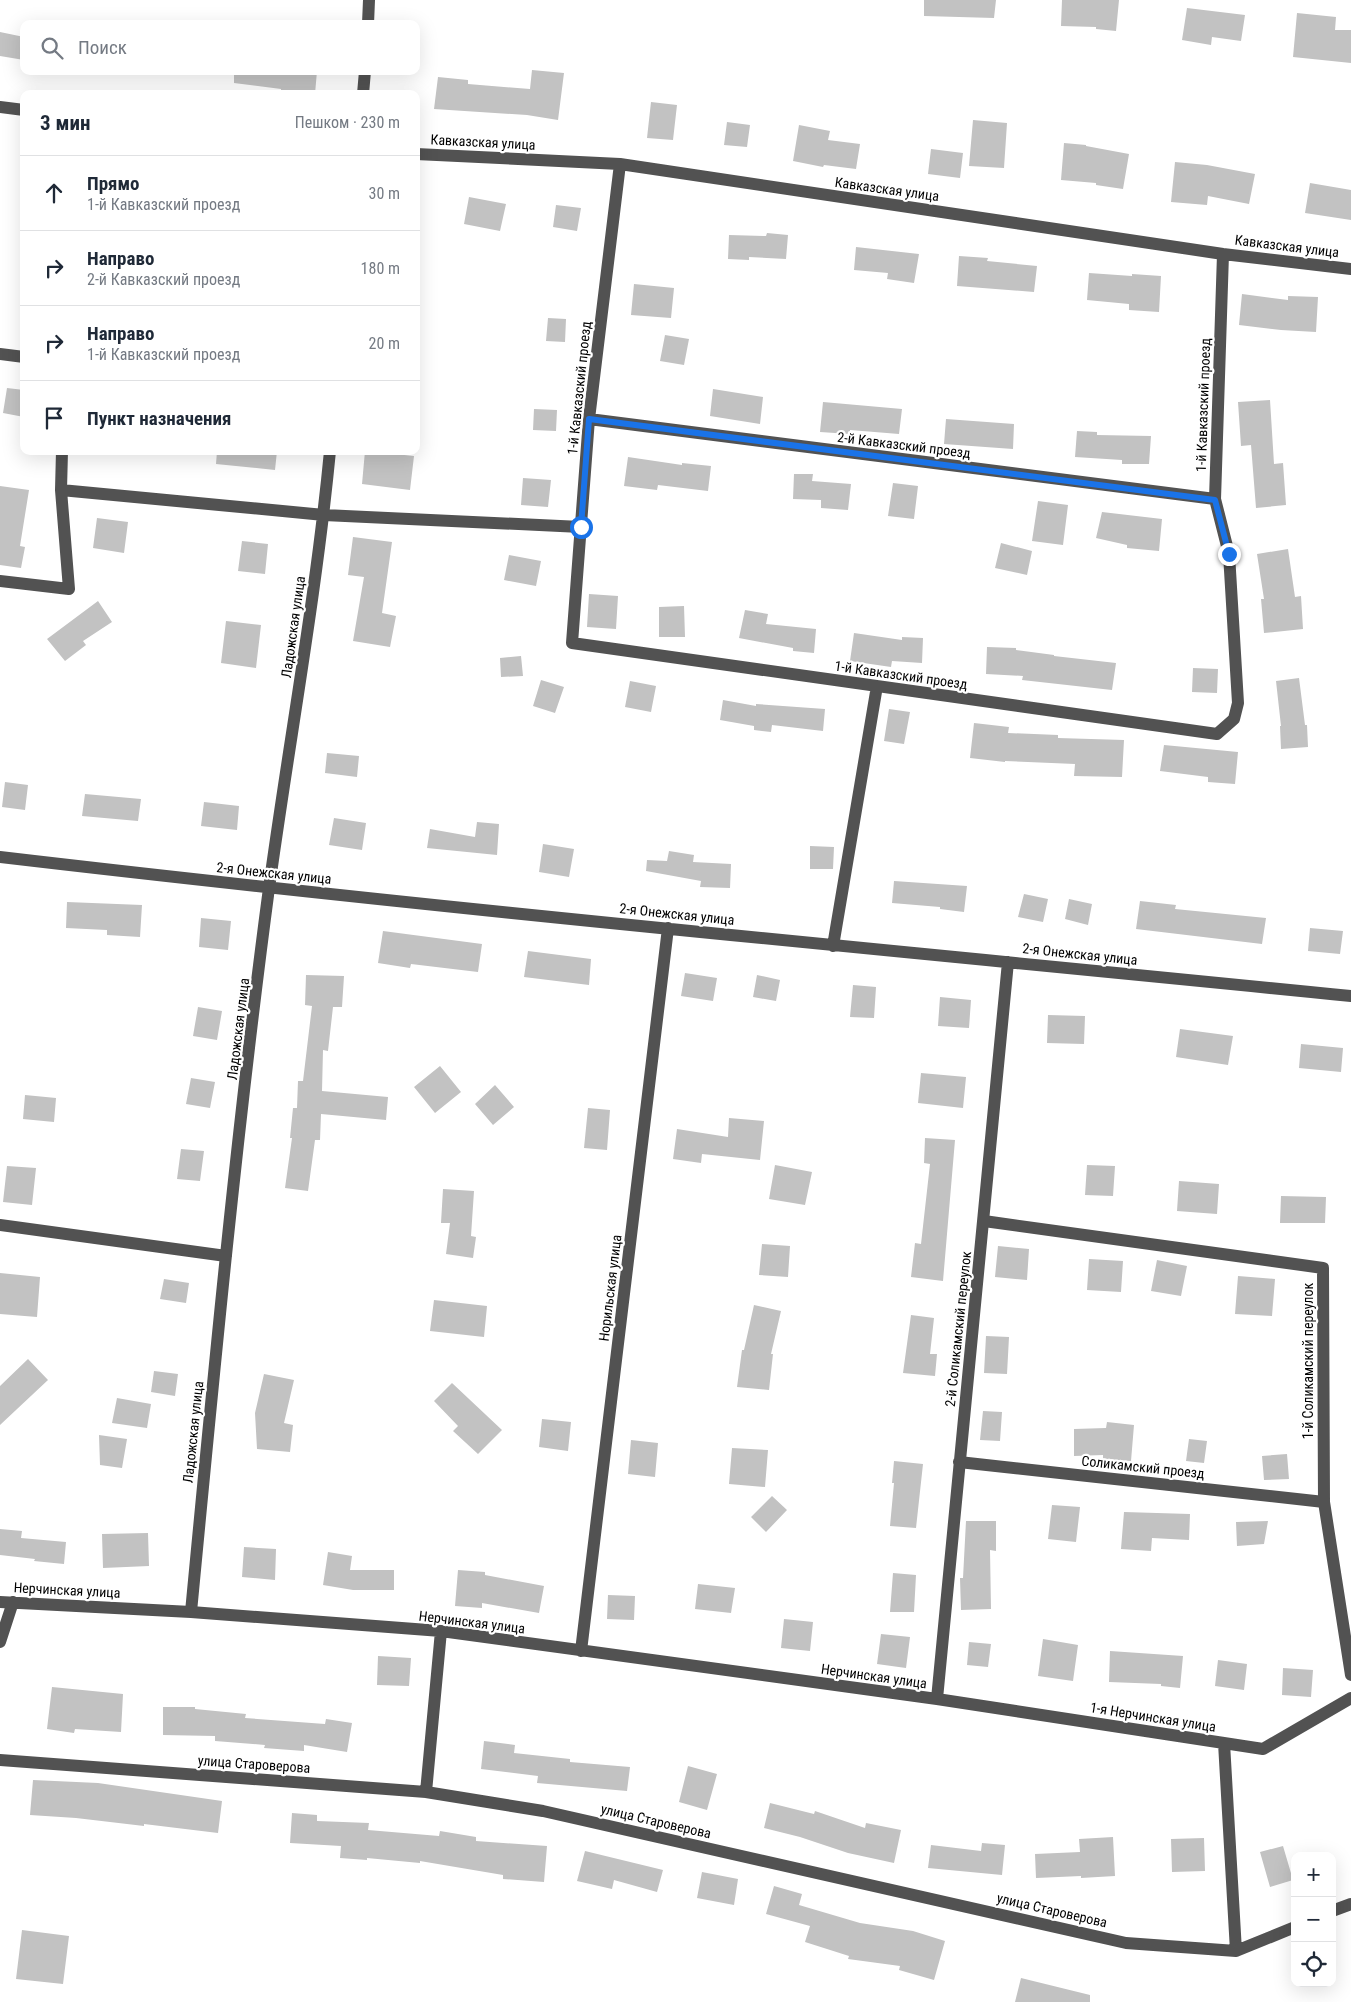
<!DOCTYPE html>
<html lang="ru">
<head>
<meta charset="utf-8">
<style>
	:root { --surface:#fff; --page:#f6f6f7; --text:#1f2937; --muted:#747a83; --line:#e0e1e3 }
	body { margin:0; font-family:"Roboto Condensed",sans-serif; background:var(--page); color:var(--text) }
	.controls { position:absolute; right:15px; bottom:15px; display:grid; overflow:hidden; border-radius:10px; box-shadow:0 5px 20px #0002 }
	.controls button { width:45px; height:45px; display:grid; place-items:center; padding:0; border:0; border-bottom:1px solid var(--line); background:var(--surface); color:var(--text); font:25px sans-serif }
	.stop { position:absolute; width:15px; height:15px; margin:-11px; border:4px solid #1a73e8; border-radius:50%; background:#fff }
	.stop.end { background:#1a73e8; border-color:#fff; box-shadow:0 1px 5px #0008 }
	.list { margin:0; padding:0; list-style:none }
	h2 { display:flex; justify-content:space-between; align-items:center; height:65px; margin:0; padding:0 20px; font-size:21px }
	h2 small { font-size:16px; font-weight:400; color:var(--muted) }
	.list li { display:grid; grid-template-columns:32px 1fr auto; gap:15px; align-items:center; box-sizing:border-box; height:75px; padding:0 20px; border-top:1px solid var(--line) }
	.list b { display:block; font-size:19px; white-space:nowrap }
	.list p { margin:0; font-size:16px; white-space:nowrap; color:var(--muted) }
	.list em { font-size:16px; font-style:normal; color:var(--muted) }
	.icon { flex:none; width:28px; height:28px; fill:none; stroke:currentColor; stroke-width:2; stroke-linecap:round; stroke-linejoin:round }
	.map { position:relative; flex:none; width:1351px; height:2002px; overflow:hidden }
	.search { position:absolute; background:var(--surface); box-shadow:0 5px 20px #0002; left:20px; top:20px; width:400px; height:55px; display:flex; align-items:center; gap:12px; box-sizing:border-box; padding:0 18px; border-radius:10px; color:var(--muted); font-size:19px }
	.panel { position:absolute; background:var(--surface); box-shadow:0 5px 20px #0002; left:20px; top:90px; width:400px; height:365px; border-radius:10px }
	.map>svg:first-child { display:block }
	.building { fill:#c2c2c2 }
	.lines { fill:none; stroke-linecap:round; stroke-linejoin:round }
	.minor { stroke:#525252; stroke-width:12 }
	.route { stroke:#1a73e8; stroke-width:6 }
	.labels { text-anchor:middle; stroke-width:4.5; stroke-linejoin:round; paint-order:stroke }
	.street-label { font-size:14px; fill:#000; stroke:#fff }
</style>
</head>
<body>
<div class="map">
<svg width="1351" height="2002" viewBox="0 0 1351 2002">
	<rect width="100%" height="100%" fill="#fff"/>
	<path class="building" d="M 924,0 L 996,0 L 994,18 L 924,16 Z
		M 1062,0 L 1119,0 L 1116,31 L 1096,29 L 1096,27 L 1061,26 Z
		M 1187,8 L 1245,15 L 1241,41 L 1212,37 L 1211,45 L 1182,40 Z
		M 1297,13 L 1336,17 L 1335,30 L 1351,30 L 1351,63 L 1293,57 Z
		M 0,32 L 24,37 L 24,60 L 0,56 Z
		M 532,70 L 564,73 L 558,120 L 527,115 L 434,109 L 438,77 L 468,80 L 468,84 L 530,89 Z
		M 234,71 L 317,71 L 315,94 L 281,94 L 281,89 L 234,83 Z
		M 651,102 L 677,105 L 673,140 L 647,138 Z
		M 973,120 L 1007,123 L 1004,168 L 969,166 Z
		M 727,122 L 750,125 L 747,147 L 724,145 Z
		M 799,125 L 830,131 L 828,140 L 860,144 L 856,169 L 824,165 L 823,167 L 793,161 Z
		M 1064,143 L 1086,145 L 1086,146 L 1129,154 L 1123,189 L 1096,185 L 1096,183 L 1061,180 Z
		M 931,149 L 963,153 L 960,178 L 928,174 Z
		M 1175,162 L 1207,165 L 1255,174 L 1249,204 L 1208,196 L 1207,205 L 1171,202 Z
		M 1310,183 L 1351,190 L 1351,220 L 1305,213 Z
		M 469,197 L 506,204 L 500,231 L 464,224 Z
		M 556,205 L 581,208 L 577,231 L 553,227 Z
		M 767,233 L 788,235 L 786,259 L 749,257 L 749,260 L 728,259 L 729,235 L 766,236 Z
		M 856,247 L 919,254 L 914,283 L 887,279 L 888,273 L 854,270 Z
		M 959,256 L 988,258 L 987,261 L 1037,266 L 1034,292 L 957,286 Z
		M 1089,273 L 1132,276 L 1132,274 L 1161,276 L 1159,312 L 1129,310 L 1129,304 L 1087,300 Z
		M 634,284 L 674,288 L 671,318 L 631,315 Z
		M 1242,294 L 1288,300 L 1288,296 L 1318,297 L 1316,332 L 1281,330 L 1239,325 Z
		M 548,318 L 566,319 L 565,342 L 546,341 Z
		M 665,335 L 689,339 L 684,365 L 660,361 Z
		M 7,388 L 24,390 L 24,417 L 3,413 Z
		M 713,389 L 763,397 L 760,424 L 710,416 Z
		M 1270,400 L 1274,464 L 1283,463 L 1286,505 L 1256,508 L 1251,445 L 1241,446 L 1238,402 Z
		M 823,402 L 902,409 L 899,434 L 850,430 L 850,434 L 820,432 Z
		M 534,409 L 557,410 L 556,431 L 533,430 Z
		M 946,419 L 1014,424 L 1013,449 L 944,444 Z
		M 1077,431 L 1097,432 L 1097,435 L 1151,436 L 1149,464 L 1122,464 L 1122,460 L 1075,457 Z
		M 217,451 L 277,451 L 275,470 L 216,464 Z
		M 365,451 L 414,456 L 410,490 L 362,484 Z
		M 628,457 L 682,465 L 682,463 L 711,466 L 708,491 L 658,485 L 657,490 L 624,486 Z
		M 794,474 L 813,474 L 812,481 L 851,484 L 848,510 L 821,508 L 821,500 L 793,499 Z
		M 523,478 L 551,480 L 548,507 L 521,505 Z
		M 893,483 L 918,486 L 914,519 L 888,516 Z
		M 0,486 L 29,490 L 20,546 L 25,547 L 21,568 L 0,565 Z
		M 1038,501 L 1068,505 L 1063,545 L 1032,541 Z
		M 1102,512 L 1162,519 L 1159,551 L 1127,548 L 1127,545 L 1096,538 Z
		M 97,518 L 128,522 L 124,553 L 93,548 Z
		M 353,537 L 392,542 L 382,613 L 396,616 L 390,647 L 353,641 L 364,577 L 348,575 Z
		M 242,541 L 268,544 L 265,574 L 238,571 Z
		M 1001,543 L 1032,551 L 1027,575 L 995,568 Z
		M 1288,549 L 1295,597 L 1301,596 L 1303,629 L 1264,633 L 1261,599 L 1264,599 L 1257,554 Z
		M 509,555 L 541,561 L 536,586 L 504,580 Z
		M 589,594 L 618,596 L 616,629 L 587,627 Z
		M 98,601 L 112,622 L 83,641 L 86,645 L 65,661 L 47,639 Z
		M 684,606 L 685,637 L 659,637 L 659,607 Z
		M 745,610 L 768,614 L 766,624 L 816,629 L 814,653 L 793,651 L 793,648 L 739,638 Z
		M 226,621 L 261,625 L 256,668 L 221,663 Z
		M 854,633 L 902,640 L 902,637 L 923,638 L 922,663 L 892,661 L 891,667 L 850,661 Z
		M 987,647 L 1016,648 L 1016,650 L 1054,655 L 1054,656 L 1116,663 L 1112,690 L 1022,680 L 1023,676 L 986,674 Z
		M 521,656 L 523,676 L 501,677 L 500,658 Z
		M 1193,668 L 1218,669 L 1217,693 L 1192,692 Z
		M 1299,678 L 1305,725 L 1307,725 L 1308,747 L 1281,749 L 1280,726 L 1281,726 L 1276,681 Z
		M 541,680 L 564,687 L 555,713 L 533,706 Z
		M 630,681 L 656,686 L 651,712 L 625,707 Z
		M 723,700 L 756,706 L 756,704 L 825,709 L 823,731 L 772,725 L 771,732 L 754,730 L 754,726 L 720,720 Z
		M 889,709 L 910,712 L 904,744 L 884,741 Z
		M 974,723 L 1009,727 L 1008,733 L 1058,735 L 1058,738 L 1124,740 L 1122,777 L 1074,776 L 1075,764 L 1005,761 L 1005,762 L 970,758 Z
		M 1164,745 L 1238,752 L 1235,784 L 1208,782 L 1208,777 L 1160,771 Z
		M 327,753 L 359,756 L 357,777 L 325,773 Z
		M 5,782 L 28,785 L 25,810 L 2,807 Z
		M 85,794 L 141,799 L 138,821 L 82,816 Z
		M 204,802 L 239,806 L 237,830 L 201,826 Z
		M 334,818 L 366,823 L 362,850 L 329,845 Z
		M 477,822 L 499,824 L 497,855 L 427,848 L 430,829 L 475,837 Z
		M 543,844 L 574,849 L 569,877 L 539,872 Z
		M 810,846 L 834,847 L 833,869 L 810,869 Z
		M 669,851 L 694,855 L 693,862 L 731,864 L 730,888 L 700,887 L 701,881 L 646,871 L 647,860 L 667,861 Z
		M 894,881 L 967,886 L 964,912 L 940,909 L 940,907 L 892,903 Z
		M 1024,894 L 1048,899 L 1043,922 L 1018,917 Z
		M 1069,899 L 1092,904 L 1088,925 L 1065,919 Z
		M 1140,901 L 1176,905 L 1175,909 L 1266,918 L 1262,944 L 1136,929 Z
		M 67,902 L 142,905 L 140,937 L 107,935 L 107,930 L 66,928 Z
		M 201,918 L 231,921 L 228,950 L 199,947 Z
		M 1310,928 L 1343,931 L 1340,954 L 1308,951 Z
		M 383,931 L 482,944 L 478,972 L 411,964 L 410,968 L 378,963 Z
		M 528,951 L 591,959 L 589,985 L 524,977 Z
		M 685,973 L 717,978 L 713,1001 L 681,996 Z
		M 306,975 L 344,976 L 342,1007 L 333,1007 L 328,1051 L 323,1050 L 322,1091 L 388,1097 L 386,1120 L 321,1114 L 320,1140 L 315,1140 L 308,1191 L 285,1188 L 292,1138 L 290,1138 L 293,1108 L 297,1108 L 298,1081 L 303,1081 L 312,1006 L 305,1005 Z
		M 757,975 L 780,980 L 776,1001 L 753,997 Z
		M 853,985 L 876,987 L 874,1018 L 850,1017 Z
		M 940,997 L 971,1000 L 969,1028 L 938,1026 Z
		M 198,1007 L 222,1011 L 217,1040 L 193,1036 Z
		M 1048,1015 L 1085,1016 L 1084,1044 L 1047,1043 Z
		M 1180,1029 L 1233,1036 L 1228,1065 L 1176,1057 Z
		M 1301,1044 L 1343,1048 L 1341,1072 L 1299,1068 Z
		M 440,1066 L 461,1092 L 435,1113 L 414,1087 Z
		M 921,1073 L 966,1077 L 963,1108 L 918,1103 Z
		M 191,1078 L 215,1082 L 210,1108 L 186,1104 Z
		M 495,1085 L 514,1107 L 493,1125 L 475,1104 Z
		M 25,1095 L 56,1098 L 54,1122 L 23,1119 Z
		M 588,1108 L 610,1110 L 607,1150 L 584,1148 Z
		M 729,1118 L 764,1121 L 760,1160 L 702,1154 L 701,1163 L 673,1159 L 677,1129 L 728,1137 Z
		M 925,1138 L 955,1140 L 943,1281 L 911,1277 L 915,1243 L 921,1244 L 930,1164 L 924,1163 Z
		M 181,1149 L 204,1151 L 200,1181 L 177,1179 Z
		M 775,1165 L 812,1172 L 805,1205 L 769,1199 Z
		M 1087,1165 L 1115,1166 L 1113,1196 L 1085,1195 Z
		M 7,1166 L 36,1168 L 32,1205 L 3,1202 Z
		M 1179,1181 L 1219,1184 L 1217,1214 L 1177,1211 Z
		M 443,1189 L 474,1191 L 471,1236 L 476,1237 L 473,1258 L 446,1254 L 450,1223 L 441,1223 Z
		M 1281,1196 L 1326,1197 L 1325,1223 L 1280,1223 Z
		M 762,1244 L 790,1246 L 788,1277 L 759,1275 Z
		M 998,1246 L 1029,1249 L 1027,1280 L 995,1277 Z
		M 1089,1259 L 1123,1261 L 1121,1292 L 1087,1290 Z
		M 1157,1260 L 1187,1266 L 1181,1296 L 1151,1291 Z
		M 0,1273 L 40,1277 L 37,1317 L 0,1314 Z
		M 1238,1276 L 1275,1279 L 1272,1316 L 1235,1314 Z
		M 164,1279 L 189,1283 L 186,1303 L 160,1299 Z
		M 434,1300 L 487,1306 L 484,1337 L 430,1331 Z
		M 754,1305 L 781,1311 L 771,1354 L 773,1354 L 769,1390 L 737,1387 L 742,1350 L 744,1350 Z
		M 911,1315 L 934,1318 L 930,1354 L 937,1354 L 935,1376 L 903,1373 Z
		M 986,1336 L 1009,1337 L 1007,1374 L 984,1373 Z
		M 28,1359 L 48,1380 L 0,1425 L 0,1386 Z
		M 154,1371 L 178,1374 L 175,1396 L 151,1392 Z
		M 264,1374 L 294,1380 L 284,1423 L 293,1425 L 290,1452 L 257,1449 L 255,1413 Z
		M 452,1383 L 502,1430 L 478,1454 L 453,1431 L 458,1426 L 434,1401 Z
		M 117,1398 L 151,1404 L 147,1428 L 112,1423 Z
		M 983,1411 L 1002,1412 L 1000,1441 L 980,1440 Z
		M 542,1419 L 571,1422 L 568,1451 L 539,1447 Z
		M 1107,1422 L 1134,1425 L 1131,1461 L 1103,1459 L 1103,1455 L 1074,1456 L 1074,1429 L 1106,1428 Z
		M 99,1435 L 127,1439 L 122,1468 L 100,1465 Z
		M 1189,1439 L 1207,1441 L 1204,1463 L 1186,1461 Z
		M 631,1440 L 658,1443 L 655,1477 L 628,1474 Z
		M 732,1448 L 768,1450 L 765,1487 L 729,1484 Z
		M 1287,1454 L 1289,1479 L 1264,1480 L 1262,1456 Z
		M 894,1461 L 923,1464 L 916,1528 L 890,1526 L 894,1483 L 892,1483 Z
		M 772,1496 L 787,1510 L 766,1532 L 751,1517 Z
		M 1052,1505 L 1080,1507 L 1076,1542 L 1048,1539 Z
		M 1124,1512 L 1190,1514 L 1189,1540 L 1152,1538 L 1151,1551 L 1121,1549 Z
		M 966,1521 L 996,1521 L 996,1551 L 990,1550 L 991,1609 L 961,1610 L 960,1578 L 963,1578 Z
		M 1268,1521 L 1264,1544 L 1237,1546 L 1236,1522 Z
		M 0,1529 L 22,1531 L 21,1538 L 66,1542 L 64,1564 L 34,1561 L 35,1559 L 0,1555 Z
		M 148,1533 L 149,1566 L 103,1568 L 102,1534 Z
		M 244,1547 L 276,1549 L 275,1580 L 242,1577 Z
		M 328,1552 L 352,1556 L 350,1570 L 394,1570 L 394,1590 L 353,1590 L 323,1585 Z
		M 458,1570 L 485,1572 L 485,1575 L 544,1586 L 539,1613 L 482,1603 L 482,1608 L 455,1606 Z
		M 893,1573 L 916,1575 L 914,1612 L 890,1612 Z
		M 698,1584 L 735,1588 L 731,1613 L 695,1609 Z
		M 608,1595 L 635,1596 L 634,1620 L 607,1619 Z
		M 784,1619 L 813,1622 L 810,1651 L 781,1648 Z
		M 881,1634 L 910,1637 L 906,1668 L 877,1664 Z
		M 1043,1639 L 1078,1645 L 1073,1681 L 1038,1676 Z
		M 969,1642 L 991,1644 L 988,1667 L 967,1665 Z
		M 1110,1651 L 1183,1656 L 1180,1688 L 1161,1686 L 1161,1684 L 1109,1682 Z
		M 378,1656 L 411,1658 L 409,1686 L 377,1685 Z
		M 1218,1660 L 1247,1664 L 1244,1690 L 1215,1686 Z
		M 1283,1668 L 1313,1670 L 1311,1697 L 1282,1695 Z
		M 52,1687 L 123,1694 L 121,1732 L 75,1729 L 74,1733 L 47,1729 Z
		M 163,1707 L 195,1707 L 195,1709 L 246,1714 L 245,1718 L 325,1724 L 326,1719 L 352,1723 L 347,1752 L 304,1745 L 304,1751 L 264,1748 L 265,1745 L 215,1741 L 215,1736 L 163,1735 Z
		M 484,1741 L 515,1745 L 514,1753 L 570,1759 L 570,1762 L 630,1767 L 627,1791 L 537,1783 L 538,1776 L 481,1769 Z
		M 688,1766 L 717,1774 L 707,1810 L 679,1802 Z
		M 33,1780 L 98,1783 L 222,1801 L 218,1833 L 144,1824 L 144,1826 L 76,1818 L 30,1815 Z
		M 770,1803 L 814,1814 L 815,1811 L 865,1828 L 866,1823 L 901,1830 L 894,1863 L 848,1853 L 800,1837 L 764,1828 Z
		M 292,1813 L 317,1815 L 317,1821 L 369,1823 L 368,1830 L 439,1836 L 440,1831 L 476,1837 L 476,1841 L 547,1846 L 544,1882 L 503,1879 L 503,1875 L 420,1861 L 420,1863 L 367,1858 L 367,1860 L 340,1858 L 341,1846 L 290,1843 Z
		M 1113,1837 L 1115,1876 L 1081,1878 L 1081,1876 L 1036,1878 L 1035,1854 L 1080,1852 L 1079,1839 Z
		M 1204,1838 L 1205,1871 L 1172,1872 L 1171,1839 Z
		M 982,1843 L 1005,1845 L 1002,1875 L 928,1868 L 931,1845 L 981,1851 Z
		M 1283,1846 L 1293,1880 L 1270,1887 L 1260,1852 Z
		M 585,1851 L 663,1870 L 657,1892 L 614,1880 L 612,1889 L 577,1881 Z
		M 702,1872 L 738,1879 L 734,1905 L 697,1898 Z
		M 774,1886 L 802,1894 L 799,1905 L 860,1923 L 913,1931 L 945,1941 L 934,1980 L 899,1970 L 900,1966 L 848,1959 L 849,1956 L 805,1942 L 810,1926 L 766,1914 Z
		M 22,1930 L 69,1936 L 63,1984 L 16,1979 Z
		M 1021,1978 L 1090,1995 L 1090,2002 L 1015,2002 Z"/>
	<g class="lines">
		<path class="minor" d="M 368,24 L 369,0
			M 363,94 L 365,71
			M 0,107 L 24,110
			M 416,154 L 620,164 L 1223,254 L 1351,269
			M 620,164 L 589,419 L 572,643 L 1217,734 L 1234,719 L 1238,703 L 1229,554 L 1215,499 L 1223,254
			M 0,354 L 24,357
			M 589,419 L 1215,499
			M 61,490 L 324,515 L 581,527
			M 0,581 L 69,589 L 61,490 L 62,451
			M 0,857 C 450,910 900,951 1351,996
			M 833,946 L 877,686
			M 984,1221 L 1323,1268 L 1324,1502 L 1351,1675
			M 0,1225 L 226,1256
			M 959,1462 L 1324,1502
			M 0,1602 L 191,1612 L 441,1631 L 937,1699 L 1263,1749 L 1351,1698
			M 191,1612 C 214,1370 237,1128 269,888 C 289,742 316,597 330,451
			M 0,1642 L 13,1602
			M 581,1651 L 668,928
			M 937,1699 L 1008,962
			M 1224,1743 L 1236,1951
			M 0,1760 L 426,1792 L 543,1811 L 1126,1943 L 1236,1951 L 1295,1927
			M 426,1792 L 441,1631
			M 1332,1911 L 1351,1904"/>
	</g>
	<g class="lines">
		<path class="route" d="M 581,527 L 589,419 L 1215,500 L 1229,554"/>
	</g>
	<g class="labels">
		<g class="street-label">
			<text transform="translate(483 142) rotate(3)" y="5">Кавказская улица</text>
			<text transform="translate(887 189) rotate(8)" y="5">Кавказская улица</text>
			<text transform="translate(1287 246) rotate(7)" y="5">Кавказская улица</text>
			<text transform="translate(579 388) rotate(-84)" y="5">1-й Кавказский проезд</text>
			<text transform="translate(1203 405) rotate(-88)" y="5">1-й Кавказский проезд</text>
			<text transform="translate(904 445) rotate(7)" y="5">2-й Кавказский проезд</text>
			<text transform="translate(293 627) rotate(-82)" y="5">Ладожская улица</text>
			<text transform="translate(901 675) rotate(8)" y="5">1-й Кавказский проезд</text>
			<text transform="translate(274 873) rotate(6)" y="5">2-я Онежская улица</text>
			<text transform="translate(677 914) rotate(6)" y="5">2-я Онежская улица</text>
			<text transform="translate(1080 954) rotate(6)" y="5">2-я Онежская улица</text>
			<text transform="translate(238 1029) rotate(-83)" y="5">Ладожская улица</text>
			<text transform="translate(610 1288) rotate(-83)" y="5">Норильская улица</text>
			<text transform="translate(958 1329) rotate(-84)" y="5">2-й Соликамский переулок</text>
			<text transform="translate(1308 1361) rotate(-90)" y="5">1-й Соликамский переулок</text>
			<text transform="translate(193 1432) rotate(-84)" y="5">Ладожская улица</text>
			<text transform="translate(1143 1467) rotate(6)" y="5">Соликамский проезд</text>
			<text transform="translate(67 1590) rotate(3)" y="5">Нерчинская улица</text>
			<text transform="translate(472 1622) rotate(7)" y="5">Нерчинская улица</text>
			<text transform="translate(874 1676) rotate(8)" y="5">Нерчинская улица</text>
			<text transform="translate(1153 1717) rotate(9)" y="5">1-я Нерчинская улица</text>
			<text transform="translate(254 1764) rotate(4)" y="5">улица Староверова</text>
			<text transform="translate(656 1821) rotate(13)" y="5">улица Староверова</text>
			<text transform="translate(1052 1910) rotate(13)" y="5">улица Староверова</text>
		</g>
	</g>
</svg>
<div class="controls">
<button>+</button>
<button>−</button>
<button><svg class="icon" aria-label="locate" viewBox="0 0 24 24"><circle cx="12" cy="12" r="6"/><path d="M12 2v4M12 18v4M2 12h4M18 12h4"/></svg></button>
</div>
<div class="stop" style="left:581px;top:527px"></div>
<div class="stop end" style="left:1229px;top:554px"></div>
<div class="search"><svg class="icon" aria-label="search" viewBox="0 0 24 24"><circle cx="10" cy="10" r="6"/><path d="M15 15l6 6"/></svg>Поиск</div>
<section class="panel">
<h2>3 мин<small>Пешком · 230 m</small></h2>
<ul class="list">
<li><svg class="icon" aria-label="ahead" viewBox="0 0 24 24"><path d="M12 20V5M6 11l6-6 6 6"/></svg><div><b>Прямо</b><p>1-й Кавказский проезд</p></div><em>30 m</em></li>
<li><svg class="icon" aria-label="right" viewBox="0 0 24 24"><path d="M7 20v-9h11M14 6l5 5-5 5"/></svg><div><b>Направо</b><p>2-й Кавказский проезд</p></div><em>180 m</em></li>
<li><svg class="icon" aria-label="right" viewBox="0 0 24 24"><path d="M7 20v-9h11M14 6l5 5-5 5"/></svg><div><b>Направо</b><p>1-й Кавказский проезд</p></div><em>20 m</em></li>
<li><svg class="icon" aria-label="arrive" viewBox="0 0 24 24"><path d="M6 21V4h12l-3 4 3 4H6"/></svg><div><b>Пункт назначения</b></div></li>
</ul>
</section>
</div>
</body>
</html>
